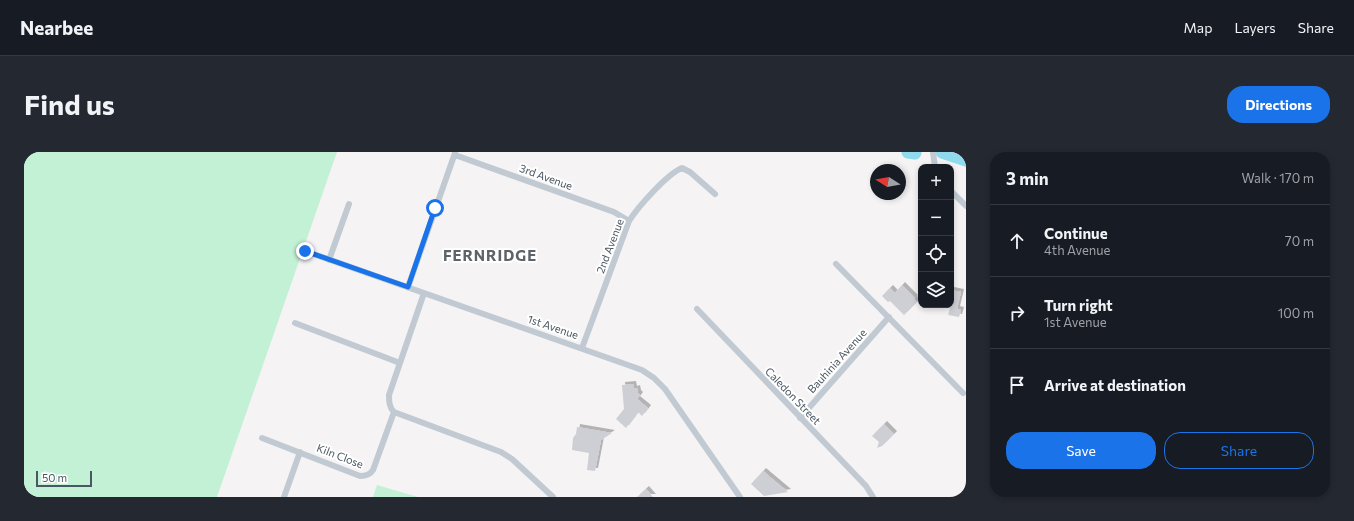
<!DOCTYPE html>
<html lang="en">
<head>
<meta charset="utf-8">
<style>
	:root { --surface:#171b24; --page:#242831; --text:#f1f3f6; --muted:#9ea1a6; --line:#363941; --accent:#1a73e8 }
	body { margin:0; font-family:Commissioner,sans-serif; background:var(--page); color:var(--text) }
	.controls { position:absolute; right:12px; top:12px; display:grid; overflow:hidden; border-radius:8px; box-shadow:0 2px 6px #0003 }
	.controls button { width:36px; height:36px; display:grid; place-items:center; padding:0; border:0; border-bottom:1px solid var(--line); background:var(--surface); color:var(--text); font:20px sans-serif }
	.compass { position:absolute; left:846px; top:12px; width:36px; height:36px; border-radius:50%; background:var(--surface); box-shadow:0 2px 6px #0003; rotate:281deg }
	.scale { position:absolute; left:12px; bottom:10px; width:56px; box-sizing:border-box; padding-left:4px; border:2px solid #4a5661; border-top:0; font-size:11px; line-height:14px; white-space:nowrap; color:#4a5661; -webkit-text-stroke:3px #fff; paint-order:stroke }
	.stop { position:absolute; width:12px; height:12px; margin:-9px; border:3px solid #1a73e8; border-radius:50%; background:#fff }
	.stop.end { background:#1a73e8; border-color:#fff; box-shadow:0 1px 4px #0008 }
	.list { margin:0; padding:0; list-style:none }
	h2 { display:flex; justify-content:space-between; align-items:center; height:52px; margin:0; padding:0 16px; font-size:17px }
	h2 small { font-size:13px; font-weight:400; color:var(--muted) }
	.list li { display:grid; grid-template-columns:26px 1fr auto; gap:12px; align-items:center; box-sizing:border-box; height:72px; padding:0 16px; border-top:1px solid var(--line) }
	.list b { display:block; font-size:15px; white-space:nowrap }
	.list p { margin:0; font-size:13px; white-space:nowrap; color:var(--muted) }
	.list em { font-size:13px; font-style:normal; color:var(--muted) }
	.actions { display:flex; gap:8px; padding:12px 16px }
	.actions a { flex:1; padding:9px 0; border:1px solid var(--accent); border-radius:16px; text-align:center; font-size:14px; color:var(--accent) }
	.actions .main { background:var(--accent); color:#fff }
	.icon { flex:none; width:22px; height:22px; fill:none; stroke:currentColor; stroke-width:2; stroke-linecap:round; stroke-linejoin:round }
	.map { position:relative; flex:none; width:942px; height:345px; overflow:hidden; border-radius:16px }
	header { display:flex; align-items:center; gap:24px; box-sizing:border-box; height:56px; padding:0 20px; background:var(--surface); border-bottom:1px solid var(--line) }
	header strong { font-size:19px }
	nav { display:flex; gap:22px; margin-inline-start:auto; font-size:14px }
	.intro { display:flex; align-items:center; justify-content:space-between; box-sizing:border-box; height:96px; padding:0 24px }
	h1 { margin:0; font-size:28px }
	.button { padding:10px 18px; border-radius:16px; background:var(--accent); color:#fff; font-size:14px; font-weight:700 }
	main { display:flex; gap:24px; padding:0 24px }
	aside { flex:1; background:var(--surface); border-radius:16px; box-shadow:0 2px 6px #0003 }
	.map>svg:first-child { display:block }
	.green { fill:#c3f1d5 }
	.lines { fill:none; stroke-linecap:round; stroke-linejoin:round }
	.river { stroke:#90daee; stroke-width:13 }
	.building { fill:#cdcfd5; filter:url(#shadow) }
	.street { stroke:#c1cad2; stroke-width:6 }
	.route { stroke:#1a73e8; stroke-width:5 }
	.labels { text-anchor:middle; stroke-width:4; stroke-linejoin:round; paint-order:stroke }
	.street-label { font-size:11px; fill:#4a5661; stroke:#fff }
	.district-label { font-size:15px; font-weight:bold; letter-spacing:1px; fill:#5f6368; stroke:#fff }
</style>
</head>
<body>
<header>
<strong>Nearbee</strong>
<nav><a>Map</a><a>Layers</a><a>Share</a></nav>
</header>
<div class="intro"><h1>Find us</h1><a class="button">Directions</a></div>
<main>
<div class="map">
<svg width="942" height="345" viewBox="0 0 942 345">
	<defs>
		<filter id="shadow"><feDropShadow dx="3" dy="-3" stdDeviation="0" flood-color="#0004"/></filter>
	</defs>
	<rect width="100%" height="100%" fill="#f5f3f3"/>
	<path class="green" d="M 0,0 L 313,0 L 193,345 L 0,345 Z
		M 353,333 L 394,345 L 349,345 Z"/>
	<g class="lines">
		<path class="river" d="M 884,0 L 891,1
			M 918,0 L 942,8"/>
	</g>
	<path class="building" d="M 878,133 L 891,146 L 890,147 L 893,150 L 880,163 L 866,149 L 864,150 L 858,144 L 866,136 L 871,141 Z
		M 927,138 L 937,140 L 933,157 L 937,158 L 935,165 L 924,163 L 927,153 Z
		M 609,232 L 610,237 L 613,236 L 614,241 L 616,243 L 613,247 L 624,256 L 618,264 L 614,260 L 602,276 L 592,267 L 600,257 L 598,233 Z
		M 860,272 L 870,282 L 858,294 L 853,296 L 855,290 L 848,284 Z
		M 553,275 L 588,281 L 577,288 L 571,319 L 563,318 L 565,301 L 548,298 L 549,286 L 552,282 Z
		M 739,319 L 764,340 L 740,344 L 727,332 Z
		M 622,337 L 629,345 L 613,345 Z"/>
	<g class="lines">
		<path class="street" d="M 909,0 L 911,15
			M 431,3 L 590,60 L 605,69
			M 927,39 L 942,54
			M 281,99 L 618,218 L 630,226 L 641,237 L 716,345
			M 305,108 L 325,52
			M 812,112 L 939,241
			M 384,135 L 431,1
			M 400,141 L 365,243 C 365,249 365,255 370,260 L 477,300 L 488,307 L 529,345
			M 673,157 L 842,334 L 849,345
			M 271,171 L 376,211
			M 558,196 L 605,69 C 614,55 643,22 658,16 L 666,20 L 691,42
			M 776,266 L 865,165
			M 238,286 L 336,324 C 342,324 346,323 349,318 L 370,260
			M 260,345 L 276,300"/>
	</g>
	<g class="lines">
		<path class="route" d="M 281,99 L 384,135 L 411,56"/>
	</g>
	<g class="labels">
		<g class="street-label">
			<text transform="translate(522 25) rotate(20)" y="4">3rd Avenue</text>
			<text transform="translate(586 94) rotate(-69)" y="4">2nd Avenue</text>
			<text transform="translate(529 175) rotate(19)" y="4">1st Avenue</text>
			<text transform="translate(813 209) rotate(-48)" y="4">Bauhinia Avenue</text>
			<text transform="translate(769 244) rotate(46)" y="4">Caledon Street</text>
			<text transform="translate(316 304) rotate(21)" y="4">Kiln Close</text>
		</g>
		<g class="district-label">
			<text x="466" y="109">FERNRIDGE</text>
		</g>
	</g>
</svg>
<div class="controls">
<button>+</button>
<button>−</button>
<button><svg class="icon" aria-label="locate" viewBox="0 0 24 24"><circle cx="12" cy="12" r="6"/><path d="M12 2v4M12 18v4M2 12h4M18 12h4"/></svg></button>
<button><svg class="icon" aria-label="layers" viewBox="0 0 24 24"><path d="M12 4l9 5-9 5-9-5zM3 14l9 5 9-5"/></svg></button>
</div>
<svg class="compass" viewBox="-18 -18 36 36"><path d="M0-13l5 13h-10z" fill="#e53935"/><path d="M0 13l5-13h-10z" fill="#9ea1a6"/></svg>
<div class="scale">50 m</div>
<div class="stop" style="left:411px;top:56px"></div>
<div class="stop end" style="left:281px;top:99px"></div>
</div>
<aside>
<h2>3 min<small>Walk · 170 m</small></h2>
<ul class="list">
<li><svg class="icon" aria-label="ahead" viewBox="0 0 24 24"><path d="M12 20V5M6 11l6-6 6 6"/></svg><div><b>Continue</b><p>4th Avenue</p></div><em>70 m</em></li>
<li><svg class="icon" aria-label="right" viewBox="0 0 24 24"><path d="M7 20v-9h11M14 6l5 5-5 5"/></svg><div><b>Turn right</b><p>1st Avenue</p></div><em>100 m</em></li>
<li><svg class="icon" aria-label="arrive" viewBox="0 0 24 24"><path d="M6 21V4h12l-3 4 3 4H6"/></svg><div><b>Arrive at destination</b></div></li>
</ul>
<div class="actions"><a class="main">Save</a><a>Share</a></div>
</aside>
</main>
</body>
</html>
